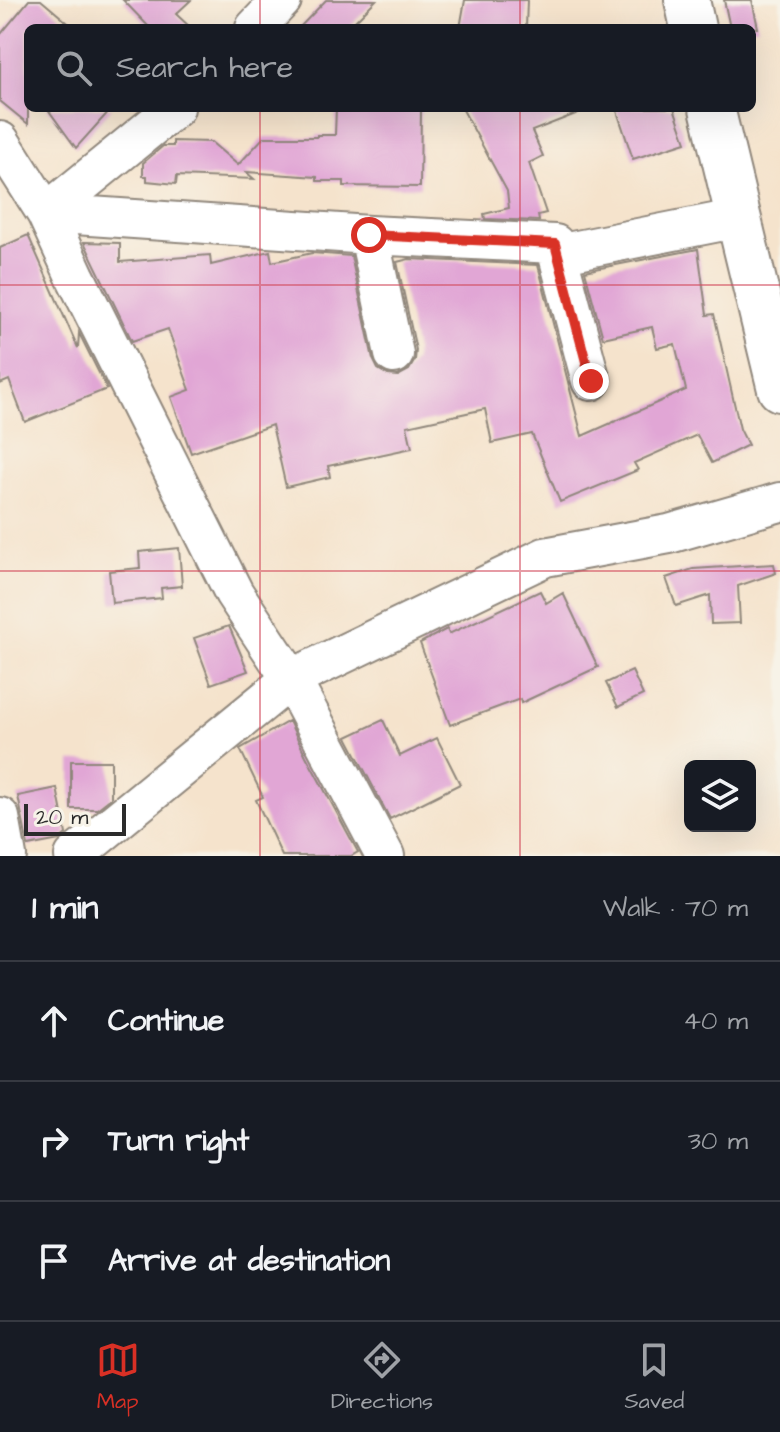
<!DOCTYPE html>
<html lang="en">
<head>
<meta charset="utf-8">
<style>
	:root { --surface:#171b24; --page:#242831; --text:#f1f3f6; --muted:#9ea1a6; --line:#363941; --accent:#d93025 }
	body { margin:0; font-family:"Architects Daughter",sans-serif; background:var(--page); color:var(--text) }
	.controls { position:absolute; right:24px; bottom:24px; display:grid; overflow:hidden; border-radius:12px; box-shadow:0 8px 32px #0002 }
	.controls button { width:72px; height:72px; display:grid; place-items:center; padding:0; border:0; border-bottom:2px solid var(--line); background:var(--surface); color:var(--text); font:40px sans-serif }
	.scale { position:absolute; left:24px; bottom:20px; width:102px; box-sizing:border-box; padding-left:8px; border:4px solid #2b2b2b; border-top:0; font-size:22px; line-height:28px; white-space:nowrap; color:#2b2b2b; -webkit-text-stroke:6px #f7f3e8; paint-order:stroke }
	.stop { position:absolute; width:24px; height:24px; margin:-18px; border:6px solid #d93025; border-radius:50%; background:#fff }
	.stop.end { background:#d93025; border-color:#fff; box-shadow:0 2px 8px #0008 }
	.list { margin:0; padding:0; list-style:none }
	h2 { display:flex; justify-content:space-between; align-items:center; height:104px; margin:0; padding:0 32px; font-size:34px }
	h2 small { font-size:26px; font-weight:400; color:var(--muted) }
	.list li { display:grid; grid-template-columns:52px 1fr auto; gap:24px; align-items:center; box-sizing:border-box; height:120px; padding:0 32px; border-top:2px solid var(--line) }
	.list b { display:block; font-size:30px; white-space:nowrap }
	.list em { font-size:26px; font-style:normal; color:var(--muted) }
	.icon { flex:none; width:44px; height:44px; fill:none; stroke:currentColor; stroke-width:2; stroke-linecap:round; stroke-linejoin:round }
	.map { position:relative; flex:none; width:780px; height:856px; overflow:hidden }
	.search { position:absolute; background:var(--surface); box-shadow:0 8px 32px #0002; left:24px; right:24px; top:24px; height:88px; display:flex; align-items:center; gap:20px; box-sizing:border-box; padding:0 28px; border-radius:12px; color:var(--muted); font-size:30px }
	.sheet { height:464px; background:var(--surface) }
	nav { display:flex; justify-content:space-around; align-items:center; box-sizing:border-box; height:112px; border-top:2px solid var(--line); background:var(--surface); font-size:22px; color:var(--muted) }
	nav a { display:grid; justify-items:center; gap:4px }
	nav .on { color:var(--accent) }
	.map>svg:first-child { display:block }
	.building { fill:#e1a6d5 }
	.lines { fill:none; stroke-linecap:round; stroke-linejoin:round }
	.street-casing { stroke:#90877c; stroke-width:42 }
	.primary-casing { stroke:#90877c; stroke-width:48 }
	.street { stroke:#fff; stroke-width:38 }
	.primary { stroke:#fff; stroke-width:44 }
	.route { stroke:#d93025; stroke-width:10 }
	.grid { fill:none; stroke:#d1495b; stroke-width:2; stroke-opacity:0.55 }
</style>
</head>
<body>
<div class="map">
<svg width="780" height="856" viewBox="0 0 780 856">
	<rect width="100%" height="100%" fill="#f7f3e8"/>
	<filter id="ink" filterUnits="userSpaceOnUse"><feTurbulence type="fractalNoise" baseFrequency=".0125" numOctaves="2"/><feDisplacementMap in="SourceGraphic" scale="16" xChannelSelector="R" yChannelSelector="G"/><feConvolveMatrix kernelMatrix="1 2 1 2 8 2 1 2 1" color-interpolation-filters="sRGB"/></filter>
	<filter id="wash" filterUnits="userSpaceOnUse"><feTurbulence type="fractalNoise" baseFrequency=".006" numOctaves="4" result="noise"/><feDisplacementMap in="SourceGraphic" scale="32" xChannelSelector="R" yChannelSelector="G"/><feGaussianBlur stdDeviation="1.8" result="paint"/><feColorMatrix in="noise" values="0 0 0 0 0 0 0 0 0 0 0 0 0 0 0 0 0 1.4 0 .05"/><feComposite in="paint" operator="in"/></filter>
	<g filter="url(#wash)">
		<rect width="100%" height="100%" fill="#f5e3cc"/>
		<g id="blocks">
			<path class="building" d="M 29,0 L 41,0 L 74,28 L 28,28 L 28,124 L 0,101 L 0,35 Z
				M 123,0 L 191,0 L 176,14 L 191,28 L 150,28 Z
				M 326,0 L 376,0 L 348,28 L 299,28 Z
				M 465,0 L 527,0 L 526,28 L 460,28 Z
				M 724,0 L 752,0 L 758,28 L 730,28 Z
				M 47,108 L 112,108 L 76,148 Z
				M 336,108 L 421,108 L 420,187 L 344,186 L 344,181 L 317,181 L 317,177 L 246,172 L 254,179 L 177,176 L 176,184 L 147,181 L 147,176 L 143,176 L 143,163 L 163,146 L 173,146 L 173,141 L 211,142 L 238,165 L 264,137 L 317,137 L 317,135 L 335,135 Z
				M 462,108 L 586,108 L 586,110 L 532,131 L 543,156 L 529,163 L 546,213 L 538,215 L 539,221 L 485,219 L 484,214 L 509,208 L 507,191 Z
				M 616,108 L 674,108 L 686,142 L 633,159 Z
				M 28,235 L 78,348 L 79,333 L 107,389 L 25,422 L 9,380 L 0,384 L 0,248 Z
				M 84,242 L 120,243 L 120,262 L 210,255 L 211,265 L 270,251 L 272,262 L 312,253 L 351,256 L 373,359 L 378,369 L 388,375 L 398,376 L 409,370 L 415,360 L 416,350 L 397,262 L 409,259 L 538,265 L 582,436 L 686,390 L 675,344 L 657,348 L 652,327 L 603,338 L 585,271 L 698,249 L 707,315 L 714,314 L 740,429 L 748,445 L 712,463 L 697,435 L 634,463 L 638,470 L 560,502 L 532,434 L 492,443 L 485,409 L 407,426 L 412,448 L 328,466 L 330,477 L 286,487 L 272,425 L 191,453 L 171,397 L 190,390 L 168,329 L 132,341 Z
				M 179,548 L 182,586 L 161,588 L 162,598 L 112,603 L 109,571 L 140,568 L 139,552 Z
				M 774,564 L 776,573 L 738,586 L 740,623 L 711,624 L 710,595 L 676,606 L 666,578 L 693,569 Z
				M 540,591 L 546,603 L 563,593 L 598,667 L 521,703 L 520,699 L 450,725 L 420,643 L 447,629 L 449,634 Z
				M 229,626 L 248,671 L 211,684 L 194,638 Z
				M 632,671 L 643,695 L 618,707 L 606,683 Z
				M 383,720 L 400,756 L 437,738 L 460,784 L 390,819 L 347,737 Z
				M 289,721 L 306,756 L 358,852 L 351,856 L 282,856 L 256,800 L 263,797 L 240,749 Z
				M 71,761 L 111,761 L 111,798 L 97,809 L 71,809 Z
				M 57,788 L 66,834 L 59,840 L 28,846 L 18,796 Z"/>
		</g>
	</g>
	<g filter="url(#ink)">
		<use href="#blocks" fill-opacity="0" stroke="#90877c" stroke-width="2"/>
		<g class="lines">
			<defs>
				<path id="street" d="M 255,28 L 282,0
					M 0,141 L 46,213 L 75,276 L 234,593 L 291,679 L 385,856
					M 46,213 L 369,235 L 555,244 L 591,381
					M 46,213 L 175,108
					M 369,235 L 394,354
					M 557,254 L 739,218
					M 0,817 L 7,856
					M 74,856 L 291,679 L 545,557 L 669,534 L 780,502"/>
				<path id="primary" d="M 687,0 L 693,28
					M 712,108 L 780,389"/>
			</defs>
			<use href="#street" class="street-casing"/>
			<use href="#primary" class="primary-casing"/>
			<use href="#street" class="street"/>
			<use href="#primary" class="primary"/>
		</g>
	</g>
	<g class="lines" filter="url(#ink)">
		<path class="route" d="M 369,235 L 555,244 L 591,381"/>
	</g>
	<path class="grid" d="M 260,0 L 260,28M 520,0 L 520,28M 260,108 L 260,856M 520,108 L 520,856M 0,285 L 780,285M 0,571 L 780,571"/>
</svg>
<div class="controls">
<button><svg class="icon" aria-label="layers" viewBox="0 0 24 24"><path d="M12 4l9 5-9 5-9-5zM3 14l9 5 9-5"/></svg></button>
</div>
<div class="scale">20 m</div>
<div class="stop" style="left:369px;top:235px"></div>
<div class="stop end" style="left:591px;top:381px"></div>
<div class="search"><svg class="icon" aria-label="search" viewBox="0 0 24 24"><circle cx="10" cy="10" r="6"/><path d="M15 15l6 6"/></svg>Search here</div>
</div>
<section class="sheet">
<h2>1 min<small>Walk · 70 m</small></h2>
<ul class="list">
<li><svg class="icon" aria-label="ahead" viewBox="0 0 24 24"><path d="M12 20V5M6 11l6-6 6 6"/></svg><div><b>Continue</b></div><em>40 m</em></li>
<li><svg class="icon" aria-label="right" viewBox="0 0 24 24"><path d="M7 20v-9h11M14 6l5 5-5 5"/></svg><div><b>Turn right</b></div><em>30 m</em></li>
<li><svg class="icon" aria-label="arrive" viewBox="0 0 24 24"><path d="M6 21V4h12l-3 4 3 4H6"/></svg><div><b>Arrive at destination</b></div></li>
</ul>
</section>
<nav>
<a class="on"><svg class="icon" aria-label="map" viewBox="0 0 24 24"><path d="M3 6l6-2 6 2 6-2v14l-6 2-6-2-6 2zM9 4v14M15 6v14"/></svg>Map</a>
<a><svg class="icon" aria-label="directions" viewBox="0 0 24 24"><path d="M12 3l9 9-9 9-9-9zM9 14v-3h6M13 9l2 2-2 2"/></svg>Directions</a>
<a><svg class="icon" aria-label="saved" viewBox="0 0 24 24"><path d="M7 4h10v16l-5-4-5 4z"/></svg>Saved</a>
</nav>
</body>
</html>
